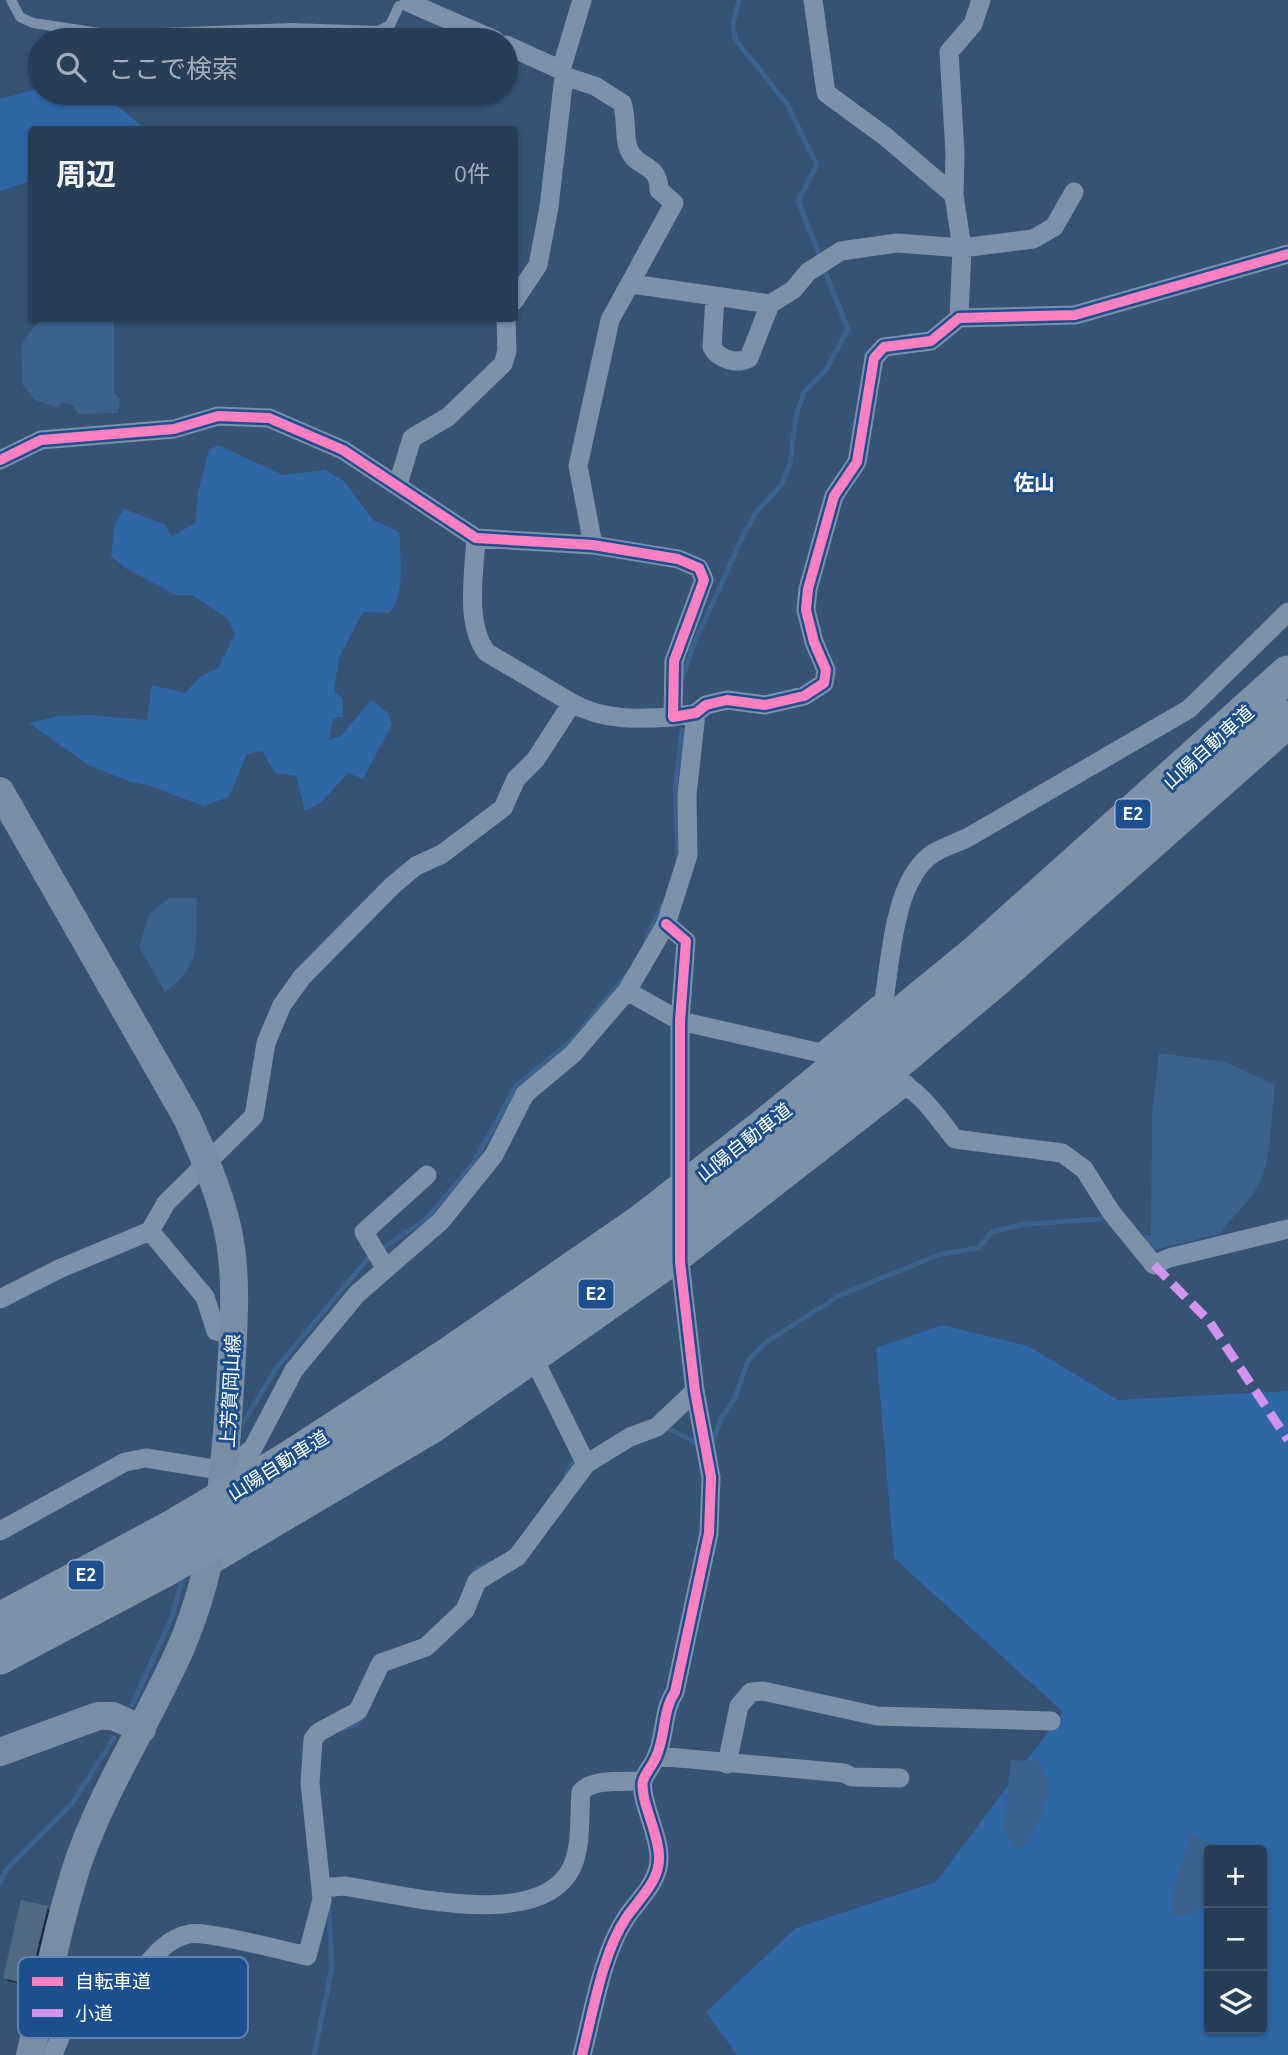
<!DOCTYPE html>
<html lang="ja">
<head>
<meta charset="utf-8">
<style>
	:root { --surface:#283e57; --page:#30455d; --text:#f1f3f6; --muted:#a5aeba; --line:#44576d }
	body { margin:0; font-family:Ubuntu,"Noto Sans JP",sans-serif; background:var(--page); color:var(--text) }
	.controls { position:absolute; right:21px; bottom:21px; display:grid; overflow:hidden; border-radius:7px; box-shadow:0 2px 5px #0004 }
	.controls button { width:63px; height:63px; display:grid; place-items:center; padding:0; border:0; border-bottom:2px solid var(--line); background:var(--surface); color:var(--text); font:35px sans-serif }
	.list { margin:0; padding:0; list-style:none }
	h2 { display:flex; justify-content:space-between; align-items:center; height:91px; margin:0; padding:0 28px; font-size:30px }
	h2 small { font-size:23px; font-weight:400; color:var(--muted) }
	.icon { flex:none; width:38px; height:38px; fill:none; stroke:currentColor; stroke-width:2; stroke-linecap:round; stroke-linejoin:round }
	.map { position:relative; flex:none; width:1288px; height:2055px; overflow:hidden }
	.search { position:absolute; background:var(--surface); box-shadow:0 2px 5px #0004; left:28px; top:28px; width:490px; height:77px; display:flex; align-items:center; gap:18px; box-sizing:border-box; padding:0 24px; border-radius:38px; color:var(--muted); font-size:26px }
	.panel { position:absolute; background:var(--surface); box-shadow:0 2px 5px #0004; left:28px; top:126px; width:490px; height:196px; border-radius:7px }
	.map>svg:first-child { display:block }
	.green { fill:#2f66a5; fill-rule:evenodd }
	.water { fill:#3b618d }
	.shadow { fill:#0007 }
	.lines { fill:none; stroke-linecap:round; stroke-linejoin:round }
	.stream { stroke:#3b618d; stroke-width:5 }
	.building { fill:#526984 }
	.lane { stroke:#7d92a8; stroke-width:10 }
	.street { stroke:#7d92a8; stroke-width:19 }
	.secondary { stroke:#798da4; stroke-width:28 }
	.highway { stroke:#7e92a7; stroke-width:37 }
	.highway-bridge { stroke:#7e92a7; stroke-width:37 }
	.quiet { stroke:#d193ec; stroke-width:9; stroke-dasharray:18 9; stroke-linecap:butt }
	.cycleway-casing { stroke:#1b4f8f; stroke-width:15 }
	.cycleway { stroke:#ff80c0; stroke-width:10 }
	.labels { text-anchor:middle; stroke-width:6; stroke-linejoin:round; paint-order:stroke }
	.shield { fill:#1b4f8f; stroke:#bbcadd; stroke-width:2 }
	.shield-label { font-size:18px; font-weight:bold; fill:#fff }
	.street-label { font-size:19px; fill:#fff; stroke:#1b4f8f }
	.neighbourhood-label { font-size:21px; font-weight:bold; fill:#fff; stroke:#1b4f8f }
	.key { fill:#1b4f8f; stroke:#5f84b1; stroke-width:2 }
	.key-label { font-size:19px; fill:#fff }
</style>
</head>
<body>
<div class="map">
<svg width="1288" height="2055" viewBox="0 0 1288 2055">
	<rect width="100%" height="100%" fill="#365274"/>
	<path class="green" d="M 40,88 L 40,93 L 103,94 L 145,129 L 32,130 L 31,181 L 0,191 L 0,99 Z
		M 218,445 L 283,475 L 325,470 L 344,481 L 373,520 L 399,532 L 400,537 C 400,561 405,594 390,613 L 363,612 L 339,658 L 334,691 L 343,699 L 343,717 L 333,718 L 329,740 L 341,736 L 371,700 L 388,713 L 392,725 L 363,779 L 348,773 L 322,802 L 305,811 L 296,776 L 275,773 L 262,751 L 247,754 L 229,797 L 203,806 L 148,785 L 131,782 L 88,765 L 29,723 L 59,716 L 88,715 L 147,720 L 152,685 L 185,693 L 200,677 L 218,668 L 235,634 L 227,618 L 192,595 L 176,595 L 125,568 L 111,556 L 115,523 L 124,509 L 166,525 L 171,537 L 195,523 L 198,492 L 209,450 Z
		M 942,1325 L 1028,1346 L 1118,1400 L 1288,1391 L 1288,2055 L 737,2055 L 706,2012 L 796,1928 L 936,1882 L 1063,1712 L 894,1558 L 876,1348 ZM 1209,1850 L 1262,1850 L 1262,2029 L 1209,2029 Z"/>
	<path class="water" d="M 40,319 L 114,319 L 114,392 L 120,399 L 118,413 L 78,414 L 73,405 L 62,403 L 58,408 L 35,400 L 23,386 L 21,345 Z
		M 170,898 L 197,898 C 195,942 204,963 165,992 L 139,947 L 149,914 Z
		M 1159,1053 L 1225,1062 L 1275,1085 C 1271,1113 1272,1146 1264,1172 C 1257,1196 1234,1214 1220,1234 L 1153,1250 L 1145,1243 L 1144,1235 L 1151,1236 L 1152,1113 Z
		M 1011,1760 L 1038,1761 C 1059,1787 1040,1825 1022,1848 L 1017,1849 L 1003,1831 Z
		M 1190,1834 L 1226,1850 L 1209,1850 L 1209,1904 L 1186,1916 L 1173,1917 L 1171,1900 Z"/>
	<path class="shadow" d="M 47,1908 L 51,1911 L 33,1987 L 8,1981 L 5,1978 Z"/>
	<g class="lines">
		<path class="stream" d="M 739,0 L 733,24 L 735,39 L 787,104 L 817,165 L 798,201 L 821,259
			M 682,679 L 694,644 L 742,538 L 757,511 L 782,484 L 790,464 L 796,416 L 804,392 L 826,370 L 848,329 L 824,269
			M 678,859 L 675,791 L 682,730
			M 646,940 L 664,902
			M 383,1248 L 426,1219 L 473,1164 L 516,1086 L 570,1042 L 626,976
			M 244,1421 L 278,1366 L 370,1256
			M 664,1426 L 702,1446
			M 711,1444 L 722,1417 L 734,1400 L 748,1361 L 765,1343 L 840,1295 L 941,1254 L 978,1248 L 993,1231 L 1027,1224 L 1101,1219
			M 566,1476 L 572,1464 L 579,1460
			M 473,1574 L 478,1568 L 490,1563
			M 132,1705 L 172,1617 L 182,1580
			M 343,1729 L 358,1723 L 363,1715
			M 0,1882 L 7,1869 L 73,1802 L 114,1738
			M 314,2055 L 332,1968 L 329,1909"/>
	</g>
	<path class="building" d="M 21,1900 L 48,1906 L 29,1985 L 3,1978 Z"/>
	<g class="lines">
		<path class="lane" d="M 11,0 L 20,17 L 33,23 L 113,35 L 291,28 L 379,31 L 390,25 L 399,6 L 410,3"/>
		<path class="street" d="M 813,0 L 826,93 L 886,137 L 954,195
			M 410,3 L 495,40
			M 506,45 L 561,70
			M 564,76 L 595,86 L 622,103 C 627,118 624,135 628,147 C 635,170 659,161 659,190 L 674,203 L 610,320 L 578,466 L 593,545
			M 632,284 L 770,304 L 793,290 L 808,272 L 841,251 L 897,243 L 962,248 L 1033,239 L 1054,227 L 1074,192
			M 715,297 L 712,347 C 718,359 737,365 749,358 L 770,304
			M 514,301 L 538,265 L 549,207 L 564,76 L 561,70 L 582,0
			M 959,318 L 962,248 L 954,195 L 955,153 L 949,52 L 973,24 L 981,0
			M 0,460 L 41,440 L 174,429 L 218,416 L 269,418 L 343,450 L 476,538 L 593,545 L 678,559 L 699,568 L 704,580 L 674,661 L 673,717 L 696,713 L 706,705 L 727,700 L 765,705 L 804,696 L 824,683 L 826,670 L 814,642 L 806,610 L 808,589 L 834,496 L 857,462 L 874,358 L 884,347 L 931,341 L 959,318 L 1075,315 L 1288,254
			M 398,484 L 412,438 L 448,417 L 503,364 L 507,351 L 506,318
			M 476,538 C 474,574 465,622 486,652 L 572,703
			M 666,924 L 686,941 L 680,1021 L 680,1194
			M 627,991 L 680,1021 L 821,1053 L 850,1063
			M 821,1053 L 884,1000 C 891,957 894,881 932,854 C 942,848 956,843 967,838 L 1189,709 L 1288,612
			M 894,1080 C 921,1090 937,1117 955,1139 L 1062,1153 L 1084,1169 L 1111,1212 L 1154,1265 L 1169,1258 L 1288,1229
			M 150,1231 L 205,1297 L 216,1331 L 233,1336
			M 386,1269 L 364,1232 L 427,1175
			M 0,1299 L 59,1269 L 150,1231 L 166,1203 L 254,1116 L 266,1043 L 282,1005 L 302,977 L 393,885 L 416,866 L 442,854 L 503,808 L 516,779 L 536,759 L 572,703 C 603,721 639,719 673,717
			M 536,1363 L 586,1464
			M 0,1531 L 125,1462 L 146,1458 L 226,1471 L 253,1448 L 294,1370 L 357,1294 L 441,1221 L 494,1155 L 525,1094 L 573,1054 L 627,991 L 666,924 L 688,855 L 687,795 L 696,713
			M 207,1568 L 437,1432 L 680,1262 L 907,1085
			M 657,1756 L 844,1773 L 852,1777 L 900,1778
			M 727,1764 L 739,1706 L 751,1692 L 763,1691 L 877,1716 L 1051,1721
			M 321,1888 L 310,1783 L 313,1739 L 319,1732 L 358,1711 L 381,1663 L 426,1647 L 465,1610 L 477,1581 L 517,1557 L 586,1464 L 630,1437 L 657,1427 L 695,1391
			M 32,2049 L 45,2053 L 55,2050 L 69,2015 L 82,2005 C 134,2012 143,1943 189,1934 C 205,1930 285,1951 307,1956 L 322,1900 L 321,1888 L 344,1886 C 400,1894 541,1933 572,1867 C 582,1846 579,1814 581,1792 C 593,1778 626,1782 643,1781
			M 582,2055 C 593,2013 602,1954 626,1918 C 638,1900 659,1882 659,1859 C 660,1835 639,1799 643,1781 C 645,1773 653,1765 656,1757 C 666,1736 662,1711 675,1692 L 709,1533 L 711,1477 L 695,1391 L 680,1262 L 680,1234"/>
		<path class="secondary" d="M 0,791 L 187,1118 C 202,1152 217,1186 226,1222 C 238,1269 234,1322 231,1370 C 226,1464 219,1557 182,1645 C 151,1717 105,1785 79,1860 C 58,1922 46,1991 30,2055
			M 0,1752 L 98,1716 L 113,1716 L 142,1729"/>
		<path class="highway" d="M 977,953 L 1288,674
			M 997,977 L 1288,719
			M 0,1621 L 173,1528
			M 0,1656 L 164,1569"/>
		<path class="highway-bridge" d="M 173,1528 L 290,1459 L 450,1355 L 641,1223 L 767,1125 L 977,953
			M 164,1569 C 334,1472 498,1367 657,1252 C 775,1167 886,1070 997,977"/>
		<path class="quiet" d="M 1154,1265 L 1209,1321 L 1288,1440"/>
		<defs>
			<path id="cycleway" d="M 0,460 L 41,440 L 174,429 L 218,416 L 269,418 L 343,450 L 476,538 L 593,545 L 678,559 L 699,568 L 704,580 L 674,661 L 673,717 L 696,713 L 706,705 L 727,700 L 765,705 L 804,696 L 824,683 L 826,670 L 814,642 L 806,610 L 808,589 L 834,496 L 857,462 L 874,358 L 884,347 L 931,341 L 959,318 L 1075,315 L 1288,254
				M 582,2055 C 593,2013 602,1954 626,1918 C 638,1900 659,1882 659,1859 C 660,1835 639,1799 643,1781 C 645,1773 653,1765 656,1757 C 666,1736 662,1711 675,1692 L 709,1533 L 711,1477 L 695,1391 L 680,1262 L 680,1021 L 686,941 L 666,924"/>
		</defs>
		<use href="#cycleway" class="cycleway-casing"/>
		<use href="#cycleway" class="cycleway"/>
	</g>
	<g class="labels">
		<g class="shield">
			<rect x="1115.5" y="799.5" width="35" height="29" rx="5"/>
			<rect x="578.5" y="1279.5" width="35" height="29" rx="5"/>
			<rect x="68.5" y="1560.5" width="35" height="29" rx="5"/>
		</g>
		<g class="shield-label">
			<text x="1133" y="820">E2</text>
			<text x="596" y="1300">E2</text>
			<text x="86" y="1581">E2</text>
		</g>
		<g class="street-label">
			<text transform="translate(1208 747) rotate(-42)" y="7">山陽自動車道</text>
			<text transform="translate(744 1142) rotate(-38)" y="7">山陽自動車道</text>
			<text transform="translate(230 1391) rotate(-87)" y="7">上芳賀岡山線</text>
			<text transform="translate(278 1465) rotate(-32)" y="7">山陽自動車道</text>
		</g>
		<g class="neighbourhood-label">
			<text x="1034" y="490">佐山</text>
		</g>
	</g>
	<rect x="18" y="1957" width="230" height="81" rx="10" class="key"/>
	<rect x="32" y="1977" width="31" height="9" fill="#ff80c0"/>
	<rect x="32" y="2009" width="31" height="8" fill="#d193ec"/>
	<g class="key-label">
		<text x="75" y="1988">自転車道</text>
		<text x="75" y="2020">小道</text>
	</g>
</svg>
<div class="controls">
<button>+</button>
<button>−</button>
<button><svg class="icon" aria-label="layers" viewBox="0 0 24 24"><path d="M12 4l9 5-9 5-9-5zM3 14l9 5 9-5"/></svg></button>
</div>
<div class="search"><svg class="icon" aria-label="search" viewBox="0 0 24 24"><circle cx="10" cy="10" r="6"/><path d="M15 15l6 6"/></svg>ここで検索</div>
<section class="panel">
<h2>周辺<small>0件</small></h2>
<ul class="list">
</ul>
</section>
</div>
</body>
</html>
